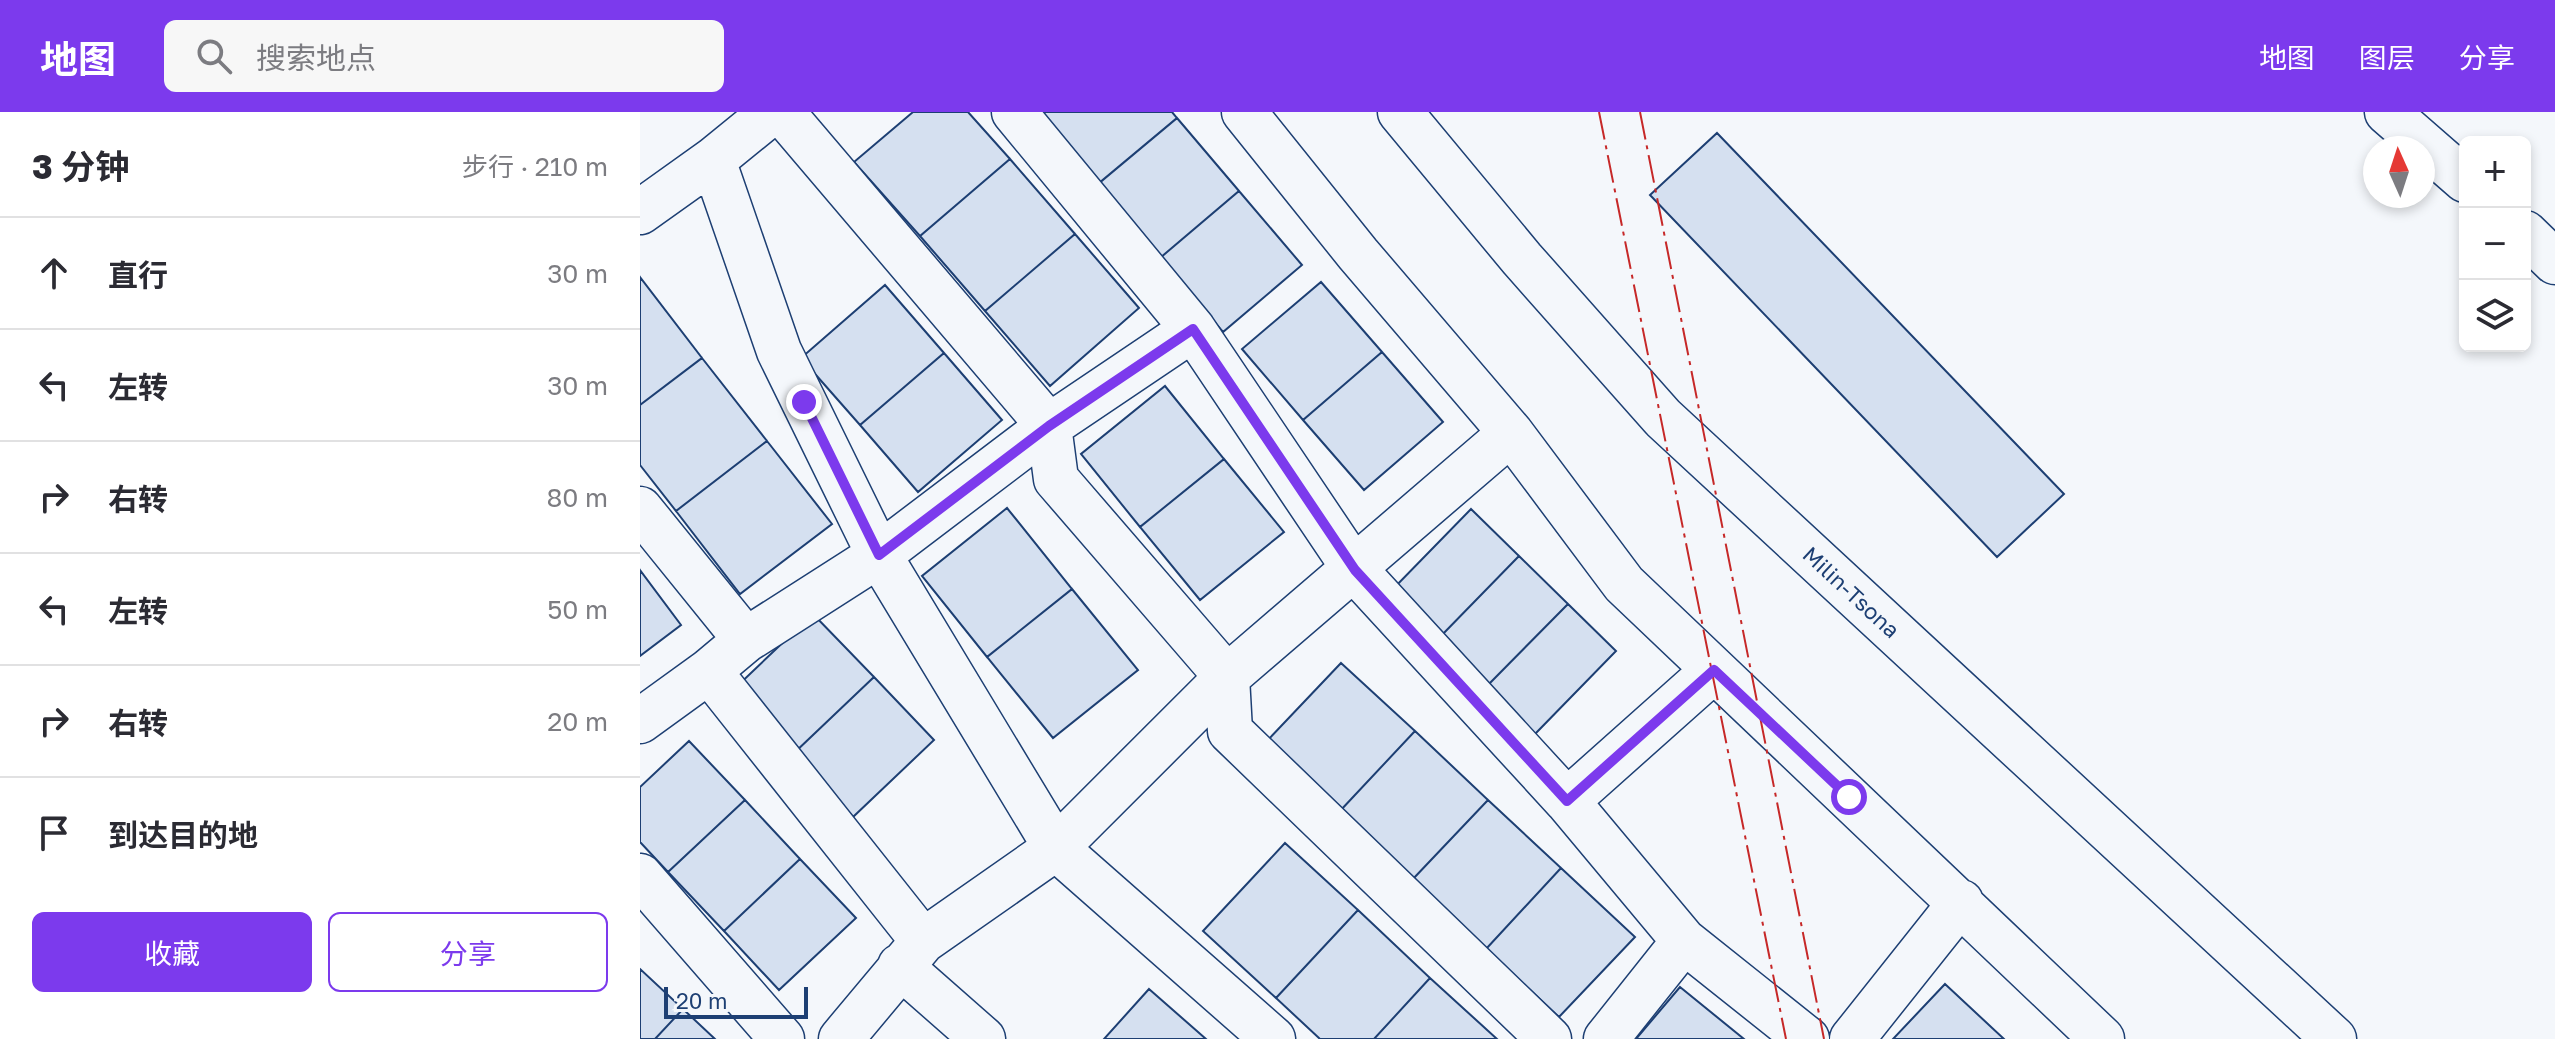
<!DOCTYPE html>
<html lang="zh">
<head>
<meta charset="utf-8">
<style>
	:root { --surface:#fff; --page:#f7f7f7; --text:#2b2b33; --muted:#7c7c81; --line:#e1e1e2; --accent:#7c3aed }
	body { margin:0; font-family:"Golos Text","Noto Sans SC",sans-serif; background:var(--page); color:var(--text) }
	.controls { position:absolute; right:24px; top:24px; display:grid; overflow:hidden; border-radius:12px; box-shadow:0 4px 12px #0003 }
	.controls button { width:72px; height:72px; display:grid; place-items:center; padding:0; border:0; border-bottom:2px solid var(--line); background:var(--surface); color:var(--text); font:40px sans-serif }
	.compass { position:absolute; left:1723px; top:24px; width:72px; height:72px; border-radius:50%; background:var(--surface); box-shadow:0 4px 12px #0003; rotate:357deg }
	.scale { position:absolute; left:24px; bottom:20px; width:144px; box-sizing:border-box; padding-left:8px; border:4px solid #1d3f73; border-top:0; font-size:22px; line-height:28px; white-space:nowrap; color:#1d3f73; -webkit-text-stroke:6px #f4f7fb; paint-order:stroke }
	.stop { position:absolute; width:24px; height:24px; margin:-18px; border:6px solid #7c3aed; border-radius:50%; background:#fff }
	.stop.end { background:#7c3aed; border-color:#fff; box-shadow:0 2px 8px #0008 }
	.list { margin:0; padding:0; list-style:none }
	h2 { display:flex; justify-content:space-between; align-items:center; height:104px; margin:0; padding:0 32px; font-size:34px }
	h2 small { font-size:26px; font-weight:400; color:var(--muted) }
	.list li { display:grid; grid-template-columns:52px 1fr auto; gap:24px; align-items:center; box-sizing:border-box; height:112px; padding:0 32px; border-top:2px solid var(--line) }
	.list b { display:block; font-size:30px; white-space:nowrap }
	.list em { font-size:26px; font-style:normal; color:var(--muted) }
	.actions { display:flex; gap:16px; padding:24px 32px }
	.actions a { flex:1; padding:18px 0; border:2px solid var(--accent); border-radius:12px; text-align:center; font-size:28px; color:var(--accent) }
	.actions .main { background:var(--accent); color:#fff }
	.icon { flex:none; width:44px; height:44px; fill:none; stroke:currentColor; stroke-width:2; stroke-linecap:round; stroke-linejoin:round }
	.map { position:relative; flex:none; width:1915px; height:927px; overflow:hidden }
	header { display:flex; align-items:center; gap:48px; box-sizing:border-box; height:112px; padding:0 40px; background:var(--accent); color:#fff }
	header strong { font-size:38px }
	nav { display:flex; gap:44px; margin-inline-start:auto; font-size:28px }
	.search { width:560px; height:72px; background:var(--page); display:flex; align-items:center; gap:20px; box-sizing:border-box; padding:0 28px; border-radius:12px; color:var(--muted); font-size:30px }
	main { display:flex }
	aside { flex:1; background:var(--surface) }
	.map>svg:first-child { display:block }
	.building { fill:#d5e0f0; stroke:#1d3f73; stroke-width:2 }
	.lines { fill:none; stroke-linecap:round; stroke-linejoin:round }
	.minor-casing { stroke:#1d3f73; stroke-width:47 }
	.trunk-casing { stroke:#1d3f73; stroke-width:47 }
	.minor { stroke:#f4f7fb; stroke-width:44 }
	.trunk { stroke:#f4f7fb; stroke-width:44 }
	.power { stroke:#c62828; stroke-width:2; stroke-dasharray:28 6 4 6; stroke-linecap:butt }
	.route { stroke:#7c3aed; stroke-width:10 }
	.labels { text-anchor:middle; stroke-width:6; stroke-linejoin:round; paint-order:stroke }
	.street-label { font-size:22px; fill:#1d3f73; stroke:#f4f7fb }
</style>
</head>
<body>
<header>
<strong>地图</strong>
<div class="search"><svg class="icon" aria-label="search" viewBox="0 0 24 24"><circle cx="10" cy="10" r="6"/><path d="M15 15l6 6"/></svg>搜索地点</div>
<nav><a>地图</a><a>图层</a><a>分享</a></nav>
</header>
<main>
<aside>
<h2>3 分钟<small>步行 · 210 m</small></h2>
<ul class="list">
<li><svg class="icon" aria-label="ahead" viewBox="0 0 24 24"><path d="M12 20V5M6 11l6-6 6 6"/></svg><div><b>直行</b></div><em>30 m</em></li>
<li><svg class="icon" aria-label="left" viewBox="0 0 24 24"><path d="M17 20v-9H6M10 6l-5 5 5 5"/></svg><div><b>左转</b></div><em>30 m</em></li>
<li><svg class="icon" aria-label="right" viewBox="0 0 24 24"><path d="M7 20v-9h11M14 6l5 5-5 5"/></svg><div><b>右转</b></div><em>80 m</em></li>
<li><svg class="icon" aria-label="left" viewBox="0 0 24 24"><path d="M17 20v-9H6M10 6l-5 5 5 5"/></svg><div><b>左转</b></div><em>50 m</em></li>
<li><svg class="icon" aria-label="right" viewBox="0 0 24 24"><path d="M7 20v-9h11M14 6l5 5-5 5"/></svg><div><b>右转</b></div><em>20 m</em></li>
<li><svg class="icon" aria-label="arrive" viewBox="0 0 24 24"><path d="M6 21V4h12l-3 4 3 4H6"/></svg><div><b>到达目的地</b></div></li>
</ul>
<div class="actions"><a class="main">收藏</a><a>分享</a></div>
</aside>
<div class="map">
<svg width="1915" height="927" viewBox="0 0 1915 927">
	<rect width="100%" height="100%" fill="#f4f7fb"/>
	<path class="building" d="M 273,0 L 328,0 L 370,47 L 280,124 L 214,50 Z
		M 397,0 L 532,0 L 537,6 L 458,72 Z
		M 537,6 L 599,79 L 520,146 L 458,72 Z
		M 1077,21 L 1424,382 L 1357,445 L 1010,83 Z
		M 370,47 L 435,122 L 345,199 L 280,124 Z
		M 599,79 L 662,153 L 583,220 L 520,146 Z
		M 435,122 L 499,196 L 410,274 L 345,199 Z
		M 0,165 L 62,246 L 0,293 Z
		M 681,170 L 742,240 L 663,308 L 602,237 Z
		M 245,173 L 304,241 L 220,313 L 161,246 Z
		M 742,240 L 803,310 L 724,378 L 663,308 Z
		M 304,241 L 362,308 L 278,380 L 220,313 Z
		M 62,246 L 127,329 L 36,399 L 0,353 L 0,293 Z
		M 525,274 L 584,347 L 500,415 L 441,342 Z
		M 127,329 L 192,412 L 100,482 L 36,399 Z
		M 584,347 L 644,420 L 560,488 L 500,415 Z
		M 367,396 L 432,477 L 347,545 L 282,464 Z
		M 831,397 L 879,444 L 798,527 L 750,480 Z
		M 879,444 L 928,492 L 846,575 L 798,527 Z
		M 0,458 L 41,513 L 0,544 Z
		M 432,477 L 498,558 L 413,626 L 347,545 Z
		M 928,492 L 976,539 L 895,622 L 846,575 Z
		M 173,502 L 234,565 L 153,642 L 92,579 Z
		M 701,551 L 775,619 L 699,700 L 625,631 Z
		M 234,565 L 294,628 L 213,705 L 153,642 Z
		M 775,619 L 848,688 L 772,768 L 699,700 Z
		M 49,629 L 105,688 L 28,760 L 0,730 L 0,675 Z
		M 105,688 L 160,747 L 84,819 L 28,760 Z
		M 848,688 L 921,756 L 846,837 L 772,768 Z
		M 645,731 L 718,798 L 636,886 L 563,819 Z
		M 160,747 L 216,806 L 139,878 L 84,819 Z
		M 921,756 L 995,825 L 919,905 L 846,837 Z
		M 718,798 L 790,866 L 734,927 L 680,927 L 636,886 Z
		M 0,857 L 43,897 L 15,927 L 0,927 Z
		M 790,866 L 857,927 L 734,927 Z
		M 1305,872 L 1364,927 L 1253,927 Z
		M 1040,875 L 1104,927 L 996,927 Z
		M 509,877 L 566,927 L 464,927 Z
		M 43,897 L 75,927 L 15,927 Z"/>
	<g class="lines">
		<defs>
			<path id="minor" d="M 142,0 L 409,314 L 416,367 L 587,565 L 590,619 L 909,927
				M 374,0 L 553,217 L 715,458 L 927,689 L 1044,829 L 1167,927
				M 604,0 L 718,142 L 871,321 L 984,472 L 1462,927
				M 1747,0 L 1825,68
				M 73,48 L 139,239 L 239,443 L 416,736 L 633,927
				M 0,100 L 73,48 L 132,0
				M 1885,121 L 1915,150
				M 0,397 L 106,528
				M 69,559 L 283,829
				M 0,609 L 69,559 L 106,528 L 239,443 L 409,314 L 553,217
				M 927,689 L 1074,558
				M 0,764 L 142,927
				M 260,854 L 343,927
				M 201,927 L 283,829 L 416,736 L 587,565 L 871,321
				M 966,927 L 1044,829
				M 1212,927 L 1321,790"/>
			<g id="trunk">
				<path id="s1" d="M 760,0 L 882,147 L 1023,306 L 1694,927"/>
			</g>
		</defs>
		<use href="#minor" class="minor-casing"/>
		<use href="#trunk" class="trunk-casing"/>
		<use href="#minor" class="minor"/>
		<use href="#trunk" class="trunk"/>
		<path class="power" d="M 959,0 L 1146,927
			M 1000,0 L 1184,927"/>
	</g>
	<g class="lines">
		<path class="route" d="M 164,290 L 239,443 L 409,314 L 553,217 L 715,458 L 927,689 L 1074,558 L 1209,685"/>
	</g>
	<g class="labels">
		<g class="street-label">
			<text dy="8" stroke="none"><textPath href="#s1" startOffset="660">Milin-Tsona</textPath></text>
		</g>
	</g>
</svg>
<div class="controls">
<button>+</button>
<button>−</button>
<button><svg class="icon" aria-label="layers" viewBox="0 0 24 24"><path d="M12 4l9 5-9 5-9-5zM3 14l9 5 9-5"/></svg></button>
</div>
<svg class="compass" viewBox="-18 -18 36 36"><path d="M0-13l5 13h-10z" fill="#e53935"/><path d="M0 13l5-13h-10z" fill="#7c7c81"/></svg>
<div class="scale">20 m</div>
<div class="stop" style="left:1209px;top:685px"></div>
<div class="stop end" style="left:164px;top:290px"></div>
</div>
</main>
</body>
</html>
